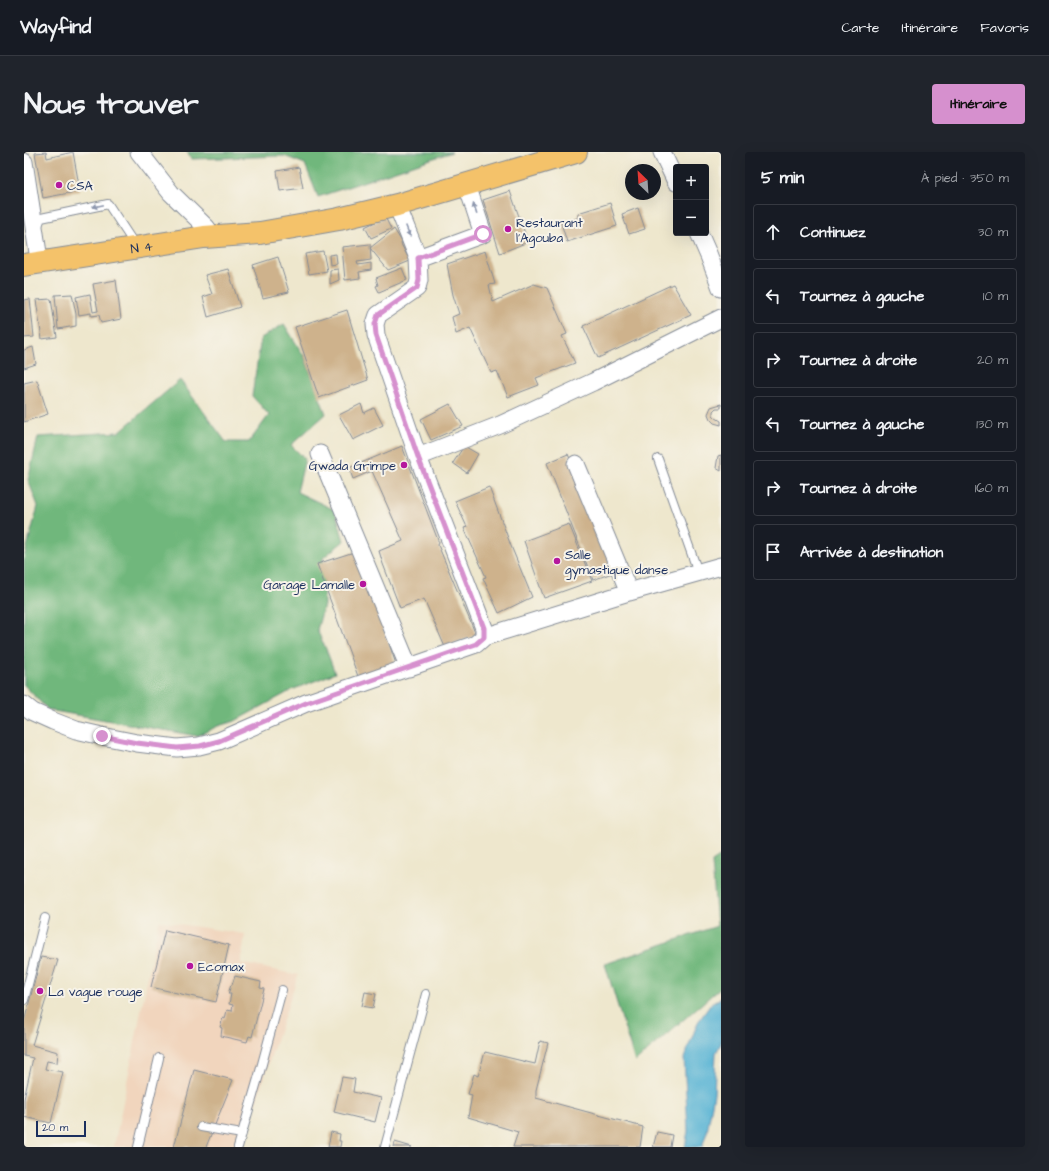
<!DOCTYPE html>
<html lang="fr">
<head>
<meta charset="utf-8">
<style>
	:root { --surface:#171b24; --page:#20242c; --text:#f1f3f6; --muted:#9ea1a6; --line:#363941; --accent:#d690ce }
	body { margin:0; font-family:"Architects Daughter",sans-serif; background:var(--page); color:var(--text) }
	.controls { position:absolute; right:12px; top:12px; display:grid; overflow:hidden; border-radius:4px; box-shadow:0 4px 16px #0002 }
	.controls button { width:36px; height:36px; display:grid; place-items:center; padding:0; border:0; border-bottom:1px solid var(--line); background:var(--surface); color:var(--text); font:20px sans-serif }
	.compass { position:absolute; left:601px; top:12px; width:36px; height:36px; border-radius:50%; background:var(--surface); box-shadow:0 4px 16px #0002; rotate:335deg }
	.scale { position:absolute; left:12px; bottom:10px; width:50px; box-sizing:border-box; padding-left:4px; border:2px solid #1b2f5e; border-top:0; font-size:11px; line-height:14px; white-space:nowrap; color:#1b2f5e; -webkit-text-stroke:3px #f7f3e8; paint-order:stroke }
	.stop { position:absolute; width:12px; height:12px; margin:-9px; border:3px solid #d690ce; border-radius:50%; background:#fff }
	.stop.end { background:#d690ce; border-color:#fff; box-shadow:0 1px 4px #0008 }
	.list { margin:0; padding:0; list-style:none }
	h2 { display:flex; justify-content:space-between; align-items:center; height:52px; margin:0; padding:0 16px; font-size:17px }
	h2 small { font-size:13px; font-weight:400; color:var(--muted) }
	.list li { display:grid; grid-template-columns:26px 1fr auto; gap:12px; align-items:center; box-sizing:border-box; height:56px; margin:0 8px 8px; padding:0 8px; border:1px solid var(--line); border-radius:4px }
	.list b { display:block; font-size:15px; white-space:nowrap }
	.list em { font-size:13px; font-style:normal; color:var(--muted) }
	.icon { flex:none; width:22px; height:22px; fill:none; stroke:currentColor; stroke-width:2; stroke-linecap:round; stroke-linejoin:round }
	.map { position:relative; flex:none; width:697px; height:995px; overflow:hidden; border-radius:4px }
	header { display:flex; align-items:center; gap:24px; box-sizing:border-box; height:56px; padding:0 20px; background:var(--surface); border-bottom:1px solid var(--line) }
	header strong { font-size:19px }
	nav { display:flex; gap:22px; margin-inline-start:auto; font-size:14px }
	.intro { display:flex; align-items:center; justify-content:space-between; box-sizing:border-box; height:96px; padding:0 24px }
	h1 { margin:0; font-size:28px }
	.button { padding:10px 18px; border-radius:4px; background:var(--accent); color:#111; font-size:14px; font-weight:700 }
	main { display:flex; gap:24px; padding:0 24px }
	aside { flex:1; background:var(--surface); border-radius:4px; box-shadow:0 4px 16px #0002 }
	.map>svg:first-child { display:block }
	.built { fill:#f1d5bd }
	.forest { fill:#70b77c; stroke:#46736d }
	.water { fill:#56b3d4; stroke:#387199 }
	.building { fill:#ceb28c }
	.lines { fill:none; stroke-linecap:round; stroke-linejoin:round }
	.service-casing { stroke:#848b96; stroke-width:10 }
	.minor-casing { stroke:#848b96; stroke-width:19 }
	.trunk-casing { stroke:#848b96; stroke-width:24 }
	.service { stroke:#fff; stroke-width:8 }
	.minor { stroke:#fff; stroke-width:17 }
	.trunk { stroke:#f4c26a; stroke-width:22 }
	.oneway { fill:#8d97ae }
	.route { stroke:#d690ce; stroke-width:5 }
	.poi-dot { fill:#b5179e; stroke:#f7f3e8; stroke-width:1.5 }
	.labels { text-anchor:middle; stroke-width:4; stroke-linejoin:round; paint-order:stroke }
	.poi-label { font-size:13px; fill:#1b2f5e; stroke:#f7f3e8; text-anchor:start }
	.street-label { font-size:13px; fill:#1b2f5e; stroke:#f7f3e8 }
</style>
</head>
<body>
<header>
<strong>Wayfind</strong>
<nav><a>Carte</a><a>Itinéraire</a><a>Favoris</a></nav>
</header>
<div class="intro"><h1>Nous trouver</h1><a class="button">Itinéraire</a></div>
<main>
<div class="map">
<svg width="697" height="995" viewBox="0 0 697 995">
	<rect width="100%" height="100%" fill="#f7f3e8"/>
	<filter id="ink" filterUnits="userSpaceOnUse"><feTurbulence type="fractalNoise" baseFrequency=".025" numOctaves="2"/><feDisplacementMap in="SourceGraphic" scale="8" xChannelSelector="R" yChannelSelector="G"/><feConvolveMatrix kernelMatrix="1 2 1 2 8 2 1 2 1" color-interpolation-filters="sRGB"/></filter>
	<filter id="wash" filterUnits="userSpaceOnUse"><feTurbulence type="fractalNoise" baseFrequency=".012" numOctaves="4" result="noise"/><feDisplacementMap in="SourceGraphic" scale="16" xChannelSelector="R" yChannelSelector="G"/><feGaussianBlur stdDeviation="0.9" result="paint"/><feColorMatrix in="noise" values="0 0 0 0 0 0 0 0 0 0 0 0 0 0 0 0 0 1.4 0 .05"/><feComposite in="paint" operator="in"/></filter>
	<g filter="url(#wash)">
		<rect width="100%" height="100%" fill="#eee7cd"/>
		<path class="built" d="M 135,769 L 221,782 L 217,811 L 274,823 L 217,995 L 90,995 Z"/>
		<path class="forest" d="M 163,0 L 428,0 L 294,45 L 281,12 L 260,4 L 168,7 Z
			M 260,172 L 280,204 L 302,262 L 267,293 L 281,307 L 273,340 L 311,358 L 320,389 L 299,406 L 300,453 L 293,478 L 302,497 L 311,521 L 270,537 L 211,569 L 194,574 L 173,584 L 24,558 L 0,533 L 0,406 L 14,354 L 4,328 L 14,285 L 95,280 L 156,228 L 202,290 L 225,290 L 245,263 L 228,244 L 237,186 Z
			M 697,704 L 697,835 L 611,910 L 581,812 L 693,774 L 688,710 Z"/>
		<path class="water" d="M 697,846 L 697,891 L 692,901 L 690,942 L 683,980 L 678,995 L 661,995 L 664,979 L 660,906 L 674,870 L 687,852 Z"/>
		<g id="blocks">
			<path class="building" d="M 22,0 L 23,6 L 49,0 L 56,39 L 19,46 L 11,1 Z
				M 275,15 L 279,36 L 256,39 L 253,19 Z
				M 486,39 L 504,90 L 476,101 L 459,48 Z
				M 586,51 L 593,74 L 543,90 L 537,71 L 554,66 L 554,61 Z
				M 614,56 L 621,77 L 605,82 L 598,62 Z
				M 361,65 L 367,77 L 347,86 L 341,75 Z
				M 370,77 L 378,90 L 377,92 L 386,109 L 364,118 L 346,96 Z
				M 346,92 L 347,108 L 333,110 L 334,113 L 347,111 L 347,118 L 335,120 L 336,126 L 321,128 L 318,95 Z
				M 299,99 L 303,119 L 285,122 L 281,102 Z
				M 461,99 L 471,132 L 465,133 L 469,150 L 510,132 L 523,136 L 543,182 L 538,184 L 551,211 L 512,226 L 515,233 L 484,245 L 473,219 L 467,221 L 446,176 L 432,182 L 428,165 L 435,162 L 429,143 L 423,112 Z
				M 312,102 L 313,112 L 306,113 L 305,103 Z
				M 254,105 L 265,140 L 239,146 L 229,113 Z
				M 378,116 L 383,128 L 355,140 L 352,134 L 354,133 L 352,126 Z
				M 204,117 L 216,155 L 184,165 L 179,145 L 188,142 L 181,123 Z
				M 314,117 L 315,128 L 306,132 L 306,118 Z
				M 92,128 L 97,167 L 77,171 L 75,163 L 67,164 L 67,161 L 55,163 L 52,145 L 66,142 L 69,160 L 74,159 L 69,132 Z
				M 649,132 L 667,163 L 574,206 L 559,174 Z
				M 48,142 L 52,162 L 52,174 L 34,177 L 31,143 Z
				M 6,147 L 10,185 L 0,186 L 0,148 Z
				M 27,147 L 33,185 L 18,187 L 12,148 Z
				M 323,158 L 344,228 L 295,246 L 271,175 Z
				M 9,195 L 12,212 L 0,216 L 0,198 Z
				M 13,228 L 24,262 L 0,270 L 0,231 Z
				M 337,252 L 340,261 L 350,256 L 359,273 L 329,288 L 315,263 Z
				M 426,252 L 439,274 L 407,288 L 397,267 Z
				M 697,252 L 697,256 L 692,256 L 689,259 L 689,263 L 692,266 L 697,269 L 697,273 L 690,271 L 686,267 L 684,262 L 687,255 Z
				M 378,294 L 415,391 L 414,393 L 452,483 L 421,495 L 400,447 L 376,456 L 359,412 L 355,399 L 379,389 L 348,319 L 329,327 L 325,316 Z
				M 440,294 L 454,302 L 443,321 L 429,311 Z
				M 544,302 L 591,420 L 569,428 L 523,311 Z
				M 697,303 L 697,319 L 692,316 L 694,304 Z
				M 465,335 L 487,394 L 508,445 L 475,461 L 459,426 L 462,425 L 440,376 L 443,375 L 431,349 Z
				M 545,372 L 568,429 L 520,446 L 500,389 Z
				M 333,399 L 372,512 L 335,527 L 293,412 Z
				M 141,778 L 205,793 L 192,850 L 127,835 Z
				M 17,805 L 34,808 L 8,893 L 34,900 L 33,911 L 23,909 L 21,917 L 39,920 L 27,971 L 0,965 L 0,947 L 9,906 L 0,904 L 0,870 Z
				M 211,824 L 237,830 L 236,836 L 240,837 L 228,885 L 225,884 L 223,890 L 197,884 L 198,876 L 196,875 L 199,866 L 201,867 L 203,858 L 208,859 L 209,853 L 205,852 L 207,842 L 204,842 L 207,833 L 208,833 Z
				M 341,840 L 352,842 L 349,856 L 338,854 Z
				M 516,889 L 524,891 L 512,938 L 512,946 L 619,975 L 616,995 L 489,995 L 494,980 L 444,965 L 448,943 L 444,942 L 450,922 L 454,924 L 461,900 L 511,912 Z
				M 170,918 L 209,928 L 182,995 L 150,995 Z
				M 318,925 L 331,927 L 329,940 L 357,946 L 351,970 L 310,960 Z
				M 307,980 L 316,982 L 315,989 L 317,989 L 316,995 L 304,995 Z
				M 633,980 L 648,983 L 646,995 L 629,995 Z
				M 371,990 L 388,995 L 370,995 Z"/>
		</g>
	</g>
	<g filter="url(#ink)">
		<use href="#blocks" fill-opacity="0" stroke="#848b96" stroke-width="1"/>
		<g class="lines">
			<defs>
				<path id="service" d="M 13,76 L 17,66 L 84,52 L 107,87
					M 634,307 L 674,420
					M 0,848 L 21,766
					M 177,975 L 218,982
					M 114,995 L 135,906
					M 214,995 L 235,923 L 258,838
					M 361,995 L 402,842"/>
				<path id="minor" d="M 115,0 L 147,41 L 183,76
					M 638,0 L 652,30
					M 0,10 L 14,101
					M 373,53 L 394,106 L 395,128 L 393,136 L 354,163 L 351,172 L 352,183 L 394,305 L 460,476 L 460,485
					M 675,81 L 685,104 L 697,136
					M 394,106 L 459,82 L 443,33
					M 296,302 L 385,516
					M 394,305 L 476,273 L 569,230 L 697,166
					M 552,312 L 605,440
					M 0,553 L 9,560 L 29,569 L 52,578 L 78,584 L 113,591 L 153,596 L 175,594 L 195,589 L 282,551 L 452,492 L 460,485 L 605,440 L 697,414"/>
				<g id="trunk">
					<path id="s1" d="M 0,113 L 180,85 L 236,81 L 315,67 L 373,53 L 552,0"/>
				</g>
			</defs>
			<use href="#service" class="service-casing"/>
			<use href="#minor" class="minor-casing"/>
			<use href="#trunk" class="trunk-casing"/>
			<use href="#service" class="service"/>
			<use href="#minor" class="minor"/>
			<use href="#trunk" class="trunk"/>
		</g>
		<defs><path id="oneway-solid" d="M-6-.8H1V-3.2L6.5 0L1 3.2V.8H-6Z"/></defs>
		<g class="oneway">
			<use href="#oneway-solid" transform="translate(74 54) rotate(168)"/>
			<use href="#oneway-solid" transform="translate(451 57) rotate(-108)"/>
			<use href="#oneway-solid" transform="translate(384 79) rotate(68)"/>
		</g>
	</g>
	<g class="lines" filter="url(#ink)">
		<path class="route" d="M 78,584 L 113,591 L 153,596 L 176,594 L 195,589 L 282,551 L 452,492 L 460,485 L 460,476 L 394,305 L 352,183 L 351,172 L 354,163 L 393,136 L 395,128 L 394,106 L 459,82"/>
	</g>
	<g class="poi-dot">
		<circle cx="35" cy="33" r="4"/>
		<circle cx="484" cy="77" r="4"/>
		<circle cx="380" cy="313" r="4"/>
		<circle cx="533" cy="409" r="4"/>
		<circle cx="339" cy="432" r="4"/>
		<circle cx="166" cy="814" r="4"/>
		<circle cx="16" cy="839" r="4"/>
	</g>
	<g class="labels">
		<g class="poi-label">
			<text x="43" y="38">CSA</text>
			<text x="492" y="75">Restaurant<tspan x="492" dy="15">l'Agouba</tspan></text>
			<text x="372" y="318" text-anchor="end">Gwada Grimpe</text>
			<text x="541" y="407">Salle<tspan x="541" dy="15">gymastique danse</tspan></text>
			<text x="331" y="437" text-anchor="end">Garage Lamalle</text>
			<text x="174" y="819">Ecomax</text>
			<text x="24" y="844">La vague rouge</text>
		</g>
		<g class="street-label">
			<text dy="5" stroke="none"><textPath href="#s1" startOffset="119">N 4</textPath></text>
		</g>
	</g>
</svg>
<div class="controls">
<button>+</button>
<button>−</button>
</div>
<svg class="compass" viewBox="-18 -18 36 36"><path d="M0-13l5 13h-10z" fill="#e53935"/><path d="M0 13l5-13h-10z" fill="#9ea1a6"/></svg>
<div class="scale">20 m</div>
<div class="stop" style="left:459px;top:82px"></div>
<div class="stop end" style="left:78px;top:584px"></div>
</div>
<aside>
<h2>5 min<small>À pied · 350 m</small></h2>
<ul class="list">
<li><svg class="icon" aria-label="ahead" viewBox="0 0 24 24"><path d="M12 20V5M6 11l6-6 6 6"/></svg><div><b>Continuez</b></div><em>30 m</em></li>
<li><svg class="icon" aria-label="left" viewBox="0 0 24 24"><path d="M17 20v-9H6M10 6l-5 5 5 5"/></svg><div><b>Tournez à gauche</b></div><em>10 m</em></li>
<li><svg class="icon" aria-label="right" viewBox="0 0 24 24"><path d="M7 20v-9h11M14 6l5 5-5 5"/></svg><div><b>Tournez à droite</b></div><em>20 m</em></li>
<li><svg class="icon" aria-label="left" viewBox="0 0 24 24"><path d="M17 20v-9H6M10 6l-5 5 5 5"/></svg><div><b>Tournez à gauche</b></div><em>130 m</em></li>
<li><svg class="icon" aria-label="right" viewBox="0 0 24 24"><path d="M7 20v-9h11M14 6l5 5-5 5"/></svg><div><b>Tournez à droite</b></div><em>160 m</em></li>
<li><svg class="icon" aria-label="arrive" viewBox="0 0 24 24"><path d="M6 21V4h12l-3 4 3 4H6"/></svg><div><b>Arrivée à destination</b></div></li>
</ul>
</aside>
</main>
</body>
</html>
